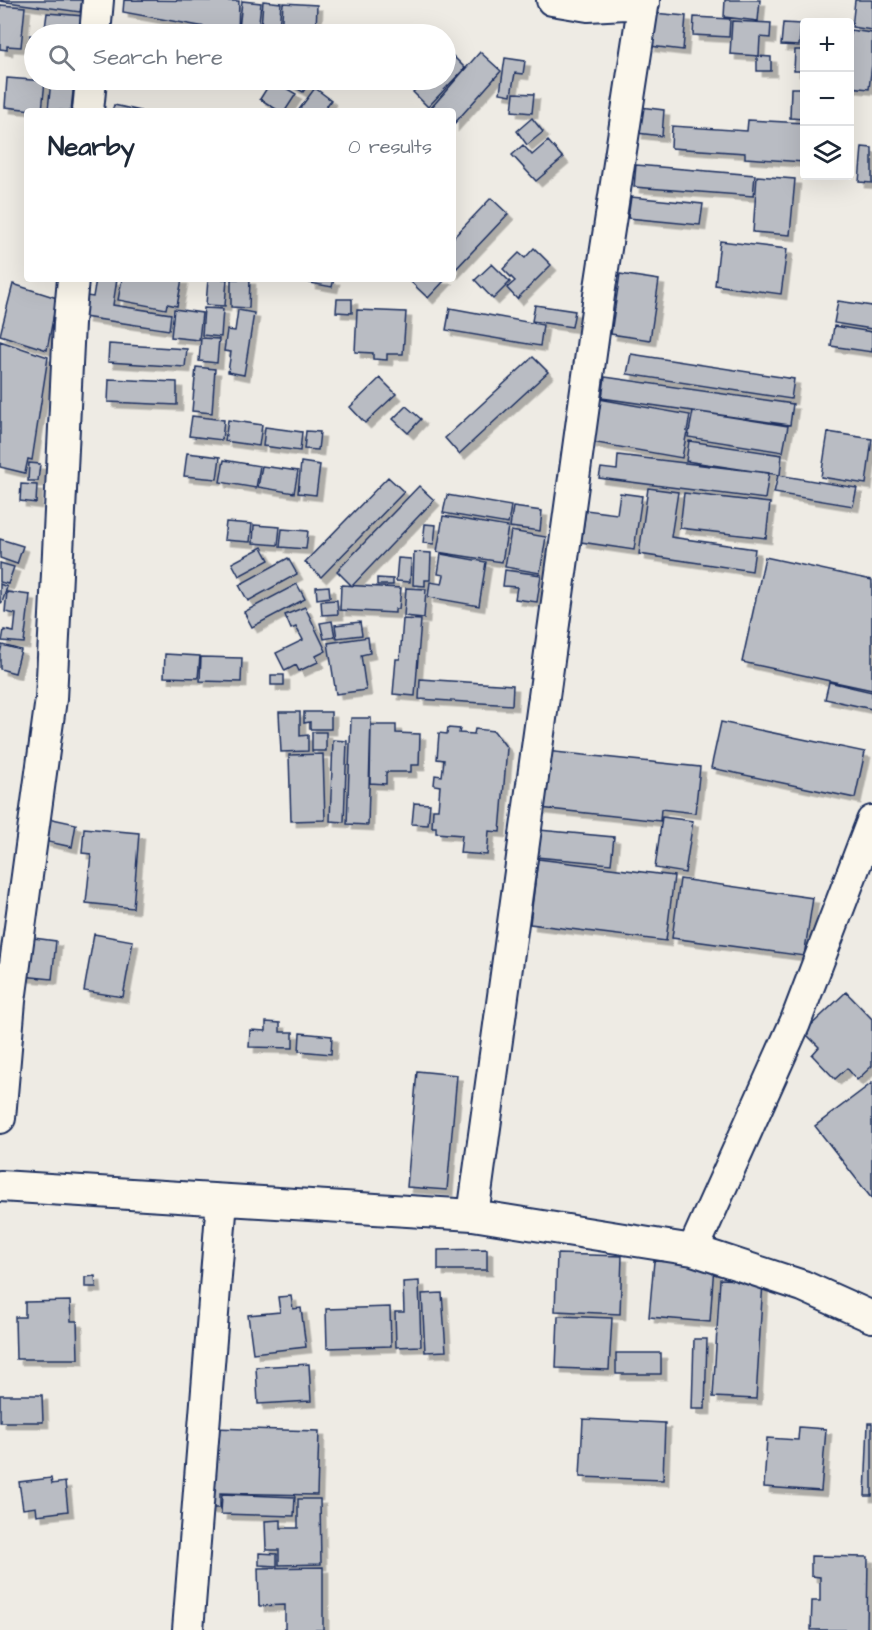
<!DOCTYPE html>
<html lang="en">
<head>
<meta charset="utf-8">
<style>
	:root { --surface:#fff; --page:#f6f6f7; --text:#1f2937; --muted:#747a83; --line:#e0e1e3 }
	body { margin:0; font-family:"Architects Daughter",sans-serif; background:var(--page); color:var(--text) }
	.controls { position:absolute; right:18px; top:18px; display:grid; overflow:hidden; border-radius:6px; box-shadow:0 6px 24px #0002 }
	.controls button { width:54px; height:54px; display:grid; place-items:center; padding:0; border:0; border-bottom:2px solid var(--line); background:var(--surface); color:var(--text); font:30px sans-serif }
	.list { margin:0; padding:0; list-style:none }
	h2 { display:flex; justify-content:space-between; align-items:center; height:78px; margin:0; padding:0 24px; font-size:26px }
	h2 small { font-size:20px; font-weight:400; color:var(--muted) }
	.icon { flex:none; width:33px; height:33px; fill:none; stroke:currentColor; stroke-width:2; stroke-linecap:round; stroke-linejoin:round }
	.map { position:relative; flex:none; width:872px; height:1630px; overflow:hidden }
	.search { position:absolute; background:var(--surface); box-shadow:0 6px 24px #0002; left:24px; top:24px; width:432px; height:66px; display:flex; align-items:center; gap:15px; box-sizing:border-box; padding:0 21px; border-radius:33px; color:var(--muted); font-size:22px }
	.panel { position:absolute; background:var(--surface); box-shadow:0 6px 24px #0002; left:24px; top:108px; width:432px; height:174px; border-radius:6px }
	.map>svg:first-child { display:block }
	.building { fill:#b9bcc3; stroke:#1b2f5e; stroke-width:1.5; filter:url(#shadow) }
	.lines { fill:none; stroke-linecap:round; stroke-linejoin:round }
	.minor-casing { stroke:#1b2f5e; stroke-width:34 }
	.minor { stroke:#fbf7ec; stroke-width:30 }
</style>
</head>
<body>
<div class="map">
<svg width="872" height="1630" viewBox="0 0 872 1630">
	<defs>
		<filter id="shadow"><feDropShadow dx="5.5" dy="5.5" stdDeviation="0" flood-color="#0004"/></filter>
	</defs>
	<rect width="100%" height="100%" fill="#eeebe4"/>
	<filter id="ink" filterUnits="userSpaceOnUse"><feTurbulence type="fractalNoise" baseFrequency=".0167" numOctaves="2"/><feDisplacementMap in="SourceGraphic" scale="12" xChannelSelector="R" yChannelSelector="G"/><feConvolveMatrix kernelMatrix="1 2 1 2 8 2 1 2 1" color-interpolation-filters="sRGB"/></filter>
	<g filter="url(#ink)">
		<path class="building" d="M 0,0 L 82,0 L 80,12 L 0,1 Z
			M 124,0 L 239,1 L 238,33 L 123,12 Z
			M 725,0 L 760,0 L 758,21 L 724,17 Z
			M 855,0 L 872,0 L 872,30 L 852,27 Z
			M 242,1 L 261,3 L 258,31 L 239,30 Z
			M 263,1 L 281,3 L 279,29 L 261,28 Z
			M 283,3 L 317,5 L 316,30 L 300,29 L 299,34 L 281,34 Z
			M 0,5 L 25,7 L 21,47 L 7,46 L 7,50 L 0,49 Z
			M 47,13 L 84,16 L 82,34 L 59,34 L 59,29 L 45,28 Z
			M 653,13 L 686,16 L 683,50 L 650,46 Z
			M 694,17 L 730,19 L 729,37 L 693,35 Z
			M 732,21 L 771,23 L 770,38 L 760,37 L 759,56 L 730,54 Z
			M 783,23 L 801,24 L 799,46 L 781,45 Z
			M 850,30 L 872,33 L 872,64 L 869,89 L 850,87 Z
			M 30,35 L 34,36 L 34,66 L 28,66 Z
			M 795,50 L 804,50 L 804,71 L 794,71 Z
			M 480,52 L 501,71 L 453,125 L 453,111 L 434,111 L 431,108 Z
			M 450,53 L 465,68 L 428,107 L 413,92 L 425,80 L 446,80 L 446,58 Z
			M 757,56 L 771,57 L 771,71 L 757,71 Z
			M 505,58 L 525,61 L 523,74 L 515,73 L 511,95 L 500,93 Z
			M 801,74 L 804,75 L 804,119 L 790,118 L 791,88 L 801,88 Z
			M 7,78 L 45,81 L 42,111 L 5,107 Z
			M 51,80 L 74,82 L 71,111 L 48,110 Z
			M 272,80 L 296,94 L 285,111 L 279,111 L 260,99 Z
			M 282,80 L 311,80 L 303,92 Z
			M 315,88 L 331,100 L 324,110 L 326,111 L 298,111 Z
			M 514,93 L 534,94 L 532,113 L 512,111 Z
			M 114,105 L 141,111 L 112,111 Z
			M 640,107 L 664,110 L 662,136 L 637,133 Z
			M 532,118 L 543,132 L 527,145 L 517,131 Z
			M 748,120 L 804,123 L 804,162 L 745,158 L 745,153 L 671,148 L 672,126 L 747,131 Z
			M 548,141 L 563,158 L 536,181 L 512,155 L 523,145 L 532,155 Z
			M 862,147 L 872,148 L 872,183 L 859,182 Z
			M 636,165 L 755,175 L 753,196 L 634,187 Z
			M 757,176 L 795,179 L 790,235 L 753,232 Z
			M 631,197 L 703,204 L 700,225 L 628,218 Z
			M 491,198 L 508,214 L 453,272 L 453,238 Z
			M 720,241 L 787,249 L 781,294 L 715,285 Z
			M 534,248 L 551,265 L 517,299 L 507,288 L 515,281 L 503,269 L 519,253 L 525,258 Z
			M 492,264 L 510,282 L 493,299 L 475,280 Z
			M 620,274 L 659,280 L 650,340 L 611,334 Z
			M 96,279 L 117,279 L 113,305 L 171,314 L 169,330 L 84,317 L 87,296 L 93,297 Z
			M 122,279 L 182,279 L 177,306 L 167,304 L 166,309 L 118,300 Z
			M 208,279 L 227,279 L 225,306 L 206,305 Z
			M 231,279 L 250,279 L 249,308 L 231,307 Z
			M 311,279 L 334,279 L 332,287 L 310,283 Z
			M 414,279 L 446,279 L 428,298 L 411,282 Z
			M 13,284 L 57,298 L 47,350 L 0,335 Z
			M 337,299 L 352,299 L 352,313 L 336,312 Z
			M 838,301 L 872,306 L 872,329 L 834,323 Z
			M 535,305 L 575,311 L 572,327 L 532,321 Z
			M 204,308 L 223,309 L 221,337 L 202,335 Z
			M 450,308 L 543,325 L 540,346 L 446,330 Z
			M 174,309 L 202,313 L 199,340 L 171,337 Z
			M 238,310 L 254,313 L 244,375 L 228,372 L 231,352 L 224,351 L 227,330 L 235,331 Z
			M 357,310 L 406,312 L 403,354 L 387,354 L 387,360 L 373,359 L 373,353 L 355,352 Z
			M 834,326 L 872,332 L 872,352 L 831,346 Z
			M 201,338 L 219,339 L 217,363 L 199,361 Z
			M 0,341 L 48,357 L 32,460 L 28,459 L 25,473 L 0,467 Z
			M 109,344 L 187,349 L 185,367 L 108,362 Z
			M 631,354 L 794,379 L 791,399 L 627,374 Z
			M 533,357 L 548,372 L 459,454 L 445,438 Z
			M 196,367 L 215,369 L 212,413 L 192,411 Z
			M 605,377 L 793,404 L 790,425 L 602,398 Z
			M 380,378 L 396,394 L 365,423 L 350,407 Z
			M 109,379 L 177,382 L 177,405 L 108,402 Z
			M 599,399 L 690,415 L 682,458 L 591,442 Z
			M 406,406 L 421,419 L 408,433 L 393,419 Z
			M 693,411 L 788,426 L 783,452 L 688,437 Z
			M 192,416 L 224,420 L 222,440 L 189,436 Z
			M 228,420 L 262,425 L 259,446 L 225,441 Z
			M 265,427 L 302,432 L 300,451 L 263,446 Z
			M 306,431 L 320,432 L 318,450 L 304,449 Z
			M 828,432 L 872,439 L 866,484 L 821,477 Z
			M 689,441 L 782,455 L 780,475 L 686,461 Z
			M 187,453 L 220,457 L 217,479 L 184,476 Z
			M 618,455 L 769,473 L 765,499 L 599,478 L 601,468 L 617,470 Z
			M 224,460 L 260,466 L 256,488 L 220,482 Z
			M 301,462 L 320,465 L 316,495 L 298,493 Z
			M 29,463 L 40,464 L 38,481 L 28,481 Z
			M 262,466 L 298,471 L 294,493 L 258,487 Z
			M 778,475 L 857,488 L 853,506 L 774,493 Z
			M 388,477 L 404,492 L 321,577 L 305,562 Z
			M 21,484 L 37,485 L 36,503 L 20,501 Z
			M 419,486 L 434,500 L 352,586 L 337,571 Z
			M 648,488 L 678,492 L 671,537 L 755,549 L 752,571 L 639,554 Z
			M 620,493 L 642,496 L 634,550 L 581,542 L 586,510 L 617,514 Z
			M 684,493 L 770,503 L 766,538 L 680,528 Z
			M 447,495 L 511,506 L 508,524 L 443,513 Z
			M 513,507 L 542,511 L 540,531 L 510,527 Z
			M 443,516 L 508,527 L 502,562 L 437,552 Z
			M 226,522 L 252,524 L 250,542 L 224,540 Z
			M 425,524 L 436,525 L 434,544 L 423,543 Z
			M 254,525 L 280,527 L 278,545 L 253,543 Z
			M 282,529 L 308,531 L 306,549 L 280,547 Z
			M 511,531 L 546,537 L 540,573 L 505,567 Z
			M 0,539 L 23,546 L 17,564 L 0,558 Z
			M 262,547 L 269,560 L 239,576 L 232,563 Z
			M 414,552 L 431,553 L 430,580 L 425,580 L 425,586 L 413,585 Z
			M 441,554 L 486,562 L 479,606 L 428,597 L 430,582 L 442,584 L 444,575 L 438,574 Z
			M 765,557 L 872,580 L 872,690 L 742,662 Z
			M 288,558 L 297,574 L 248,601 L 239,585 Z
			M 398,558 L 411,559 L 410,582 L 396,581 Z
			M 0,563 L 14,567 L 8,584 L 0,582 Z
			M 505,570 L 541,575 L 537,602 L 515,599 L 517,587 L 503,586 Z
			M 377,578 L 393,579 L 393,585 L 377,585 Z
			M 0,584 L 7,587 L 2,603 L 0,602 Z
			M 297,584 L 305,599 L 252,627 L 244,612 Z
			M 341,585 L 401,588 L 399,609 L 395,609 L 395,613 L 340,610 Z
			M 329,586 L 330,597 L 317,599 L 316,587 Z
			M 406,588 L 426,589 L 424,618 L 404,616 Z
			M 7,592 L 30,595 L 24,643 L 2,641 L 4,630 L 14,632 L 16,614 L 5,612 Z
			M 337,600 L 338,614 L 322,615 L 321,601 Z
			M 305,607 L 326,651 L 316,656 L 318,662 L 299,671 L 296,665 L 285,671 L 276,653 L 303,640 L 296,627 L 291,629 L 285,615 Z
			M 403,619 L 421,620 L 415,696 L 393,694 L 396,659 L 400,659 Z
			M 332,621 L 335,637 L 324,639 L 320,623 Z
			M 360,622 L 362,635 L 337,638 L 335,625 Z
			M 368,637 L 370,653 L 361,655 L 366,690 L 336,694 L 328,643 Z
			M 2,645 L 21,650 L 15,673 L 0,669 L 0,653 Z
			M 165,654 L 200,656 L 198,678 L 164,677 Z
			M 201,657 L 242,658 L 241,682 L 200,681 Z
			M 271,675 L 284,675 L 284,685 L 271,685 Z
			M 420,679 L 513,685 L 512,705 L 419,699 Z
			M 829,682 L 872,692 L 872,709 L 825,699 Z
			M 279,712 L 300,712 L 300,736 L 308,735 L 308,751 L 281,752 Z
			M 304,712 L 331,712 L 331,729 L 310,729 L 310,722 L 304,723 Z
			M 351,718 L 371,718 L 368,825 L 347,824 Z
			M 721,722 L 865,752 L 855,798 L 711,768 Z
			M 371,725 L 396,725 L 396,733 L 420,734 L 419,765 L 411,765 L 411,772 L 386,772 L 386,784 L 370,783 Z
			M 448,728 L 460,729 L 459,733 L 474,734 L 475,729 L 494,731 L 507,748 L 500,832 L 489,831 L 487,855 L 460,853 L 462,835 L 436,833 L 436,827 L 432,827 L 433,809 L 438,809 L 440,786 L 434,785 L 435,775 L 442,776 L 444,760 L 437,759 L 439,733 L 447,734 Z
			M 312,732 L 326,732 L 326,751 L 312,751 Z
			M 333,740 L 347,741 L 344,822 L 330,821 Z
			M 545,751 L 700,767 L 695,813 L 661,809 L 660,821 L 540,808 Z
			M 323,754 L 325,820 L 291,821 L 289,755 Z
			M 414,803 L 430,804 L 428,825 L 412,824 Z
			M 662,817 L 693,821 L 685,873 L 655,868 Z
			M 48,818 L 76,824 L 72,847 L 44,841 Z
			M 84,828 L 139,833 L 133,908 L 86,903 L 91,854 L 82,853 Z
			M 539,830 L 614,837 L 611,864 L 536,857 Z
			M 538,859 L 674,876 L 666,941 L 530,924 Z
			M 680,879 L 813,898 L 804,956 L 672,938 Z
			M 94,934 L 133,941 L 123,997 L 84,991 Z
			M 26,937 L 56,941 L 52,979 L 22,976 Z
			M 846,992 L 872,1019 L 872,1066 L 857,1080 L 847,1068 L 835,1079 L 812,1055 L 819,1047 L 804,1032 Z
			M 266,1022 L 280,1023 L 280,1032 L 293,1032 L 293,1048 L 249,1047 L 250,1030 L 266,1031 Z
			M 300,1033 L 332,1036 L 331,1054 L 299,1051 Z
			M 417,1071 L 457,1075 L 447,1190 L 407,1187 Z
			M 872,1083 L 872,1199 L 815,1126 Z
			M 487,1249 L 487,1270 L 438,1270 L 438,1250 Z
			M 557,1254 L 622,1256 L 620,1314 L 555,1311 Z
			M 654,1261 L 714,1265 L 710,1322 L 649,1317 Z
			M 95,1276 L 96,1287 L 85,1287 L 85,1277 Z
			M 720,1279 L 763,1281 L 756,1399 L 713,1397 Z
			M 419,1281 L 421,1346 L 396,1347 L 395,1312 L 404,1312 L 403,1282 Z
			M 442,1293 L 446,1351 L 425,1352 L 422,1294 Z
			M 291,1296 L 293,1309 L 301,1308 L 306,1347 L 253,1353 L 248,1315 L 280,1312 L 278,1297 Z
			M 70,1301 L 71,1321 L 77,1321 L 78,1359 L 16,1359 L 15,1317 L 25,1317 L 25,1302 Z
			M 390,1307 L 391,1346 L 327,1348 L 326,1309 Z
			M 558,1316 L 612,1318 L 609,1370 L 556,1368 Z
			M 694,1339 L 707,1339 L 705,1409 L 692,1409 Z
			M 616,1353 L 661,1353 L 661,1374 L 616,1374 Z
			M 309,1364 L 311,1401 L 258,1404 L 256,1367 Z
			M 0,1395 L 42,1395 L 43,1422 L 0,1422 Z
			M 583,1419 L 665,1423 L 663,1480 L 580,1477 Z
			M 868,1423 L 872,1423 L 872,1496 L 865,1496 Z
			M 799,1427 L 826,1429 L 821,1491 L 764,1487 L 767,1438 L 798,1440 Z
			M 212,1428 L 319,1431 L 317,1495 L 220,1493 L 220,1508 L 209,1508 Z
			M 51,1478 L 52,1484 L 65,1482 L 68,1511 L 37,1515 L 36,1507 L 23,1509 L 19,1482 Z
			M 222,1494 L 295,1497 L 294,1516 L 221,1514 Z
			M 298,1499 L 320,1499 L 321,1564 L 279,1565 L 279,1550 L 266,1550 L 265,1521 L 281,1520 L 281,1528 L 298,1528 Z
			M 259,1553 L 277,1554 L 277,1566 L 259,1565 Z
			M 811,1556 L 868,1557 L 867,1630 L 811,1630 L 812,1601 L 820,1601 L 820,1577 L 811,1576 Z
			M 323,1567 L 323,1630 L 285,1630 L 285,1605 L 259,1606 L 258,1568 Z"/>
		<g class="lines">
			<defs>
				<path id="minor" d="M 552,0 L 588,6 L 644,3
					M 95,34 L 98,0
					M 88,111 L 91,80
					M 0,1118 L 10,1001 L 51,699 L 69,323 L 73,279
					M 0,1186 L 473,1215 L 693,1250 L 803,1286 L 872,1317
					M 473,1215 L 600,288 L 644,0
					M 693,1250 L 795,1023 L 872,821
					M 188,1630 L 222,1200"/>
			</defs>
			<use href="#minor" class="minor-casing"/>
			<use href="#minor" class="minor"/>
		</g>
	</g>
</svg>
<div class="controls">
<button>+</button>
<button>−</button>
<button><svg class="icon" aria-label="layers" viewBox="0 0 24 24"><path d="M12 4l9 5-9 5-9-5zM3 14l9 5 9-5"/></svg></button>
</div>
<div class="search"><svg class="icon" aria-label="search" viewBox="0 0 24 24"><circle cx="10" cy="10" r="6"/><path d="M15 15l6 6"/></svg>Search here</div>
<section class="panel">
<h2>Nearby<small>0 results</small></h2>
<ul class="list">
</ul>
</section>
</div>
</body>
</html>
